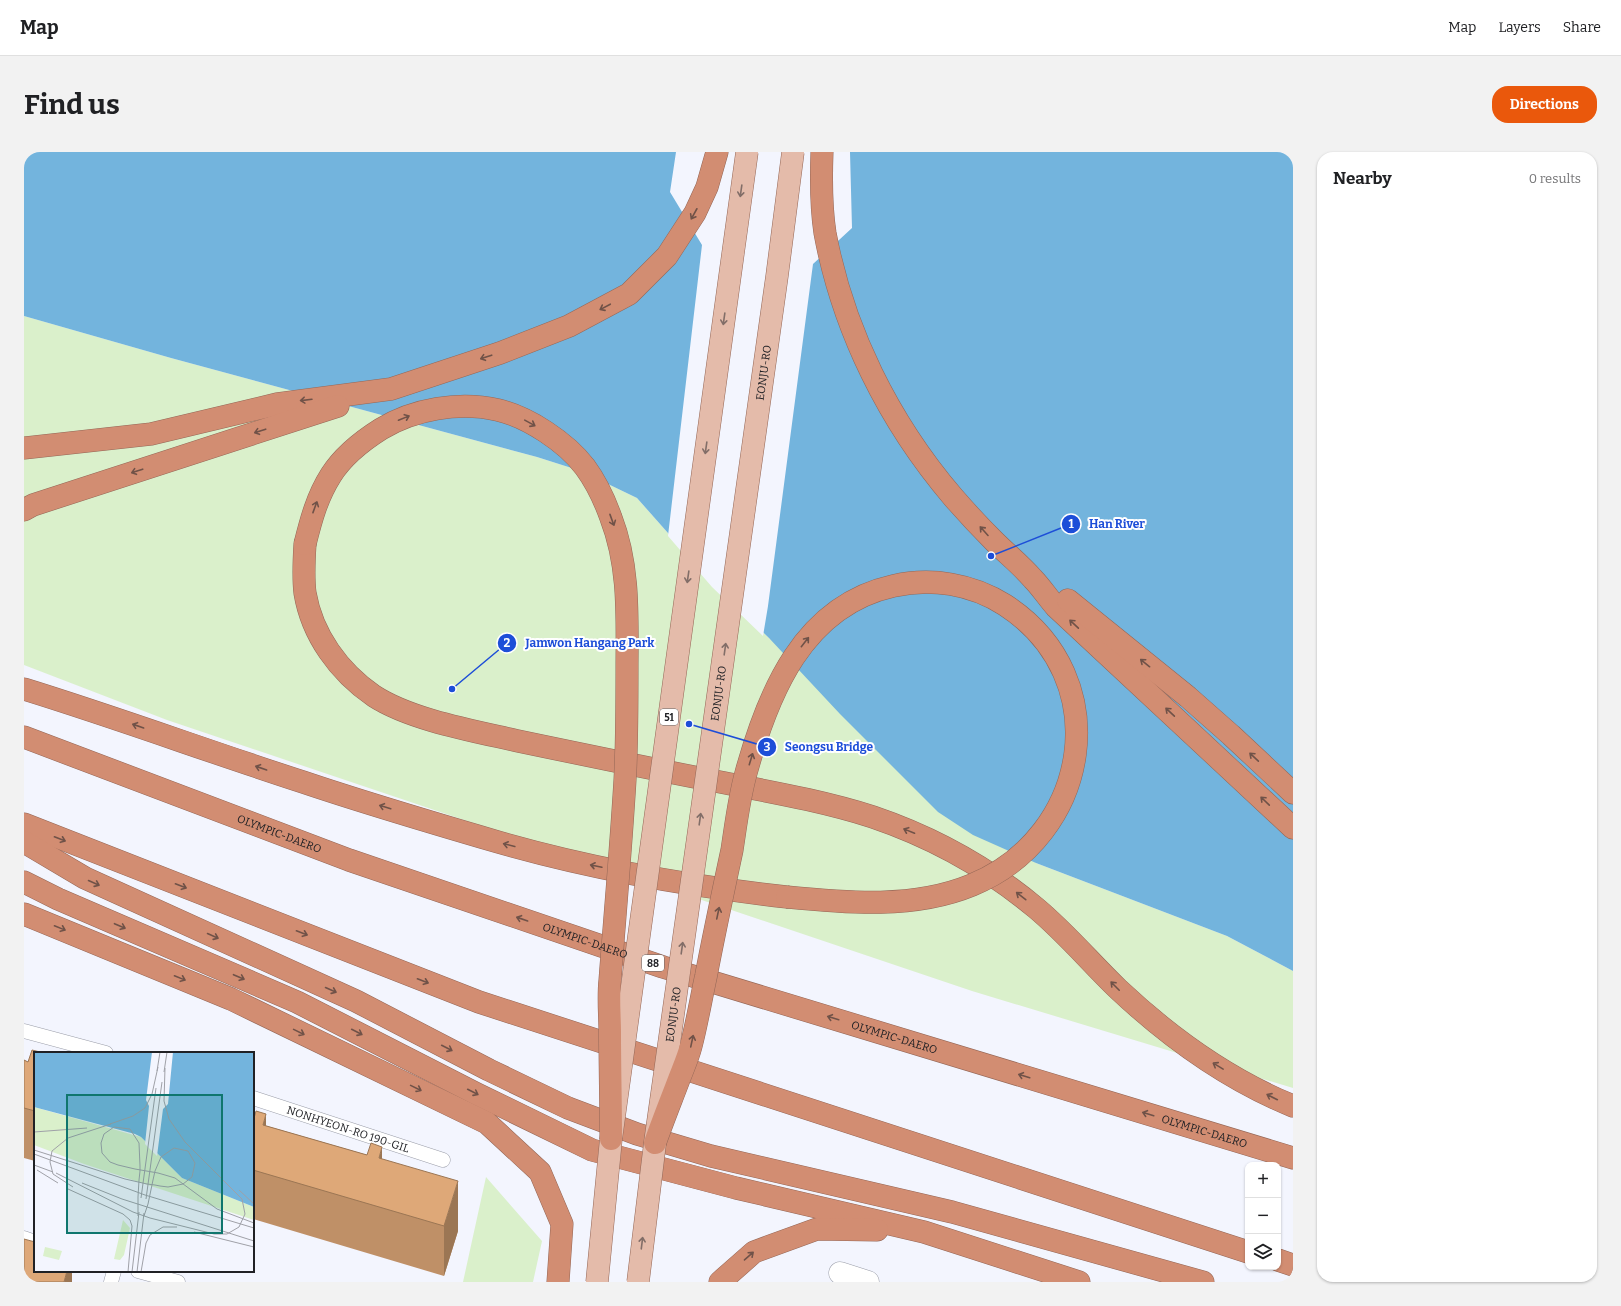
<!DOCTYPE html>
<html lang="en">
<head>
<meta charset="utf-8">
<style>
	:root { --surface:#fff; --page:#f2f2f2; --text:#202124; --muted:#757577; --line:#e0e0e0; --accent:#ea580c }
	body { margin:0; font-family:Bitter,serif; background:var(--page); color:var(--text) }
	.controls { position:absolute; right:12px; bottom:12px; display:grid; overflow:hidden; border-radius:8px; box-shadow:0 1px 3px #0004 }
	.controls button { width:36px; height:36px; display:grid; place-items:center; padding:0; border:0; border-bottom:1px solid var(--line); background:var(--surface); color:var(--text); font:20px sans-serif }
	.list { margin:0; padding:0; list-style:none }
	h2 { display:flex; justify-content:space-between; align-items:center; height:52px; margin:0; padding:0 16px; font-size:17px }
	h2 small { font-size:13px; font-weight:400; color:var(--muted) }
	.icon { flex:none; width:22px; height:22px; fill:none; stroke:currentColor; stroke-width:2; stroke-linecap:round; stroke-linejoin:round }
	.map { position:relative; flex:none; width:1269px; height:1130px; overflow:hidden; border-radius:16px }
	header { display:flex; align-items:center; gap:24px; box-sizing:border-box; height:56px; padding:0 20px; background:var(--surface); border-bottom:1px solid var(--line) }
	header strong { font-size:19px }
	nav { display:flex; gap:22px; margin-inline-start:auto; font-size:14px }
	.intro { display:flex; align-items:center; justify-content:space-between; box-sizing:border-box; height:96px; padding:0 24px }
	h1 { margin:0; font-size:28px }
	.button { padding:10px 18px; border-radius:16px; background:var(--accent); color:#fff; font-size:14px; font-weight:700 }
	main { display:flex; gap:24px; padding:0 24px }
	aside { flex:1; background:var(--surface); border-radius:16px; box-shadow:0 1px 3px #0004 }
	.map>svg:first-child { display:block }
	.green { fill:#daf0cb }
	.water { fill:#73b4dd }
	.pier { fill:#f3f5fe }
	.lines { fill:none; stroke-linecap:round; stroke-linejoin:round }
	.lane-casing { stroke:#9b9ea9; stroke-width:15 }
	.street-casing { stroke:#9b9ea9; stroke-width:23 }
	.highway-casing { stroke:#946757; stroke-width:23 }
	.lane { stroke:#fff; stroke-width:14 }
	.street { stroke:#fff; stroke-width:22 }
	.highway { stroke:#d28d72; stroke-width:22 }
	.primary-bridge-casing { stroke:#946757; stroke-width:23; stroke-linecap:butt }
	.highway-bridge-casing { stroke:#946757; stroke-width:23; stroke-linecap:butt }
	.primary-bridge { stroke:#e4bbaa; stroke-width:22 }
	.highway-bridge { stroke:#d28d72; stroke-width:22 }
	.wall { fill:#bf9067 }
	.shaded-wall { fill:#9b7654 }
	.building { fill:#dea878; stroke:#9b7654 }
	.oneway { stroke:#826e68 }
	.oneway2 { stroke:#705248 }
	.labels { text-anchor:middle; stroke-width:4; stroke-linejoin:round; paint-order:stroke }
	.shield { fill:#fff; stroke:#636466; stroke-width:1 }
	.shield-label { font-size:10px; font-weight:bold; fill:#202125 }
	.street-label { font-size:11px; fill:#202125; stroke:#fff }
	.inset-road { fill:none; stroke:#9fa0a7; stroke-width:1 }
	.view { fill:#0f766e; fill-opacity:0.15; stroke:#0f766e; stroke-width:2 }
	.inset-edge { fill:none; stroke:#202125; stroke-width:2 }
	.leader { fill:none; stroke:#1d4ed8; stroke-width:1.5 }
	.callout-dot { fill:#1d4ed8; stroke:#fff; stroke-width:1.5 }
	.mark-label { font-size:12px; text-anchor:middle; font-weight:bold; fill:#fff }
	.callout-label { font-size:12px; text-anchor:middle; font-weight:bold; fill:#1d4ed8; stroke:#fff; stroke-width:4; stroke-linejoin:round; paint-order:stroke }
</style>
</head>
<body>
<header>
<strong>Map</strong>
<nav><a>Map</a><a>Layers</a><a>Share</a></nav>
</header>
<div class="intro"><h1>Find us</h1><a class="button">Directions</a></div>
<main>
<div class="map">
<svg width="1269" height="1130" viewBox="0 0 1269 1130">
	<rect width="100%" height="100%" fill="#f3f5fe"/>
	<path class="green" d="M 0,164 L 147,206 L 513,305 L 557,319 L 613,346 L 690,433 L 745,486 L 1012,711 L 1203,784 L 1269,819 L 1269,936 L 948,839 L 143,568 L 0,513 Z
		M 462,1025 L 518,1089 L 509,1130 L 439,1130 Z"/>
	<path class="water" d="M 0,0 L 1269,0 L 1269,819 L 1203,784 L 1012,711 L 949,683 L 914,660 L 816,562 L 745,486 L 690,433 L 613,346 L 557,319 L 513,305 L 147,206 L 0,164 Z"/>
	<path class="pier" d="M 652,0 L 826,0 L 828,76 L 789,112 L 744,454 L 739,484 L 688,435 L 644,384 L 678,93 L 646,40 Z"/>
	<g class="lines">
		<defs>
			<g id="lane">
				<path d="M 0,879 L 82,901"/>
				<path id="s1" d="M 229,946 L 419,1008"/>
				<path d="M 0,1086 L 11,1090"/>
				<path d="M 114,1119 L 154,1130"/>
				<path d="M 87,1130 L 90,1119"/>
			</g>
			<path id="street" d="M 816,1121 L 844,1130"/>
			<g id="highway">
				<path d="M 798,0 C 797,27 797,55 801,81 C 819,178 865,270 929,345 C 942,360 956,375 970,389 C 983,402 997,413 1009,427 C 1017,435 1024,446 1032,455 L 1269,676"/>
				<path d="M 0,296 L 127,282 L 253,252 L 367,237 L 476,201 L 545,174 L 605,142 L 643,104 L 671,61 L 683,35 L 693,0"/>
				<path d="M 0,358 L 9,353 L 314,254"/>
				<path d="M 281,392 C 280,408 279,425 281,441 C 288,483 315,520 350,544 C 387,568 450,579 494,589 C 561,603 628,617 696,630 C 747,640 799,649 849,665 C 908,685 964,716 1012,756 C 1042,781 1066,810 1094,837 C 1144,884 1205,928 1269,954"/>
				<path d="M 1044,448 L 1164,545 L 1207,583 L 1269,641"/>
				<path d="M 0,537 C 94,566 186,600 279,630 C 344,652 409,671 474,690 C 568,717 665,734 763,745"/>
				<path id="s2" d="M 0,585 L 325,708 L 639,815 L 1269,1006"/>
				<path d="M 0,672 L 455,850 L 1224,1100"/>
				<path d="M 0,690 L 61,726 L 332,849 L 465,918 L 544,956 L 613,982 L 687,1004 L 928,1060 L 1179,1130"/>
				<path d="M 0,730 L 34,747 L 273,850 L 453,942 L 568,998 L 712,1036 L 900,1080 L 1055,1130"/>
				<path d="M 0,762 L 207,847 L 463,971 L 516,1020 L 538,1072 L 534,1130"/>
				<path d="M 1254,1108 L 1269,1113"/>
				<path d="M 696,1130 L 730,1100 L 793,1077 L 853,1078"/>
			</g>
		</defs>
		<use href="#lane" class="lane-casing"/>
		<use href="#street" class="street-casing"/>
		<use href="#highway" class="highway-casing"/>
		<use href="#lane" class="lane"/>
		<use href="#street" class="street"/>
		<use href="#highway" class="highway"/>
		<defs>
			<g id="primary-bridge">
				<path d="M 573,1130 L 587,987 L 723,0"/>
				<path id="s3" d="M 614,1130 L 631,991 L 753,124 L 769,0"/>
			</g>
			<path id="highway-bridge" d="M 281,392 C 287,368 293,345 307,323 C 319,304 338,289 357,277 C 390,257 435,249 474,258 C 504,265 542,290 561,315 C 572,330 581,349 587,366 C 606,415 603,467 603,518 C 603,554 603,591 601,628 C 597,695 591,762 586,828 C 584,846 586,864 586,881 C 586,916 587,951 587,987
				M 631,991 C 638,971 646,951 654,930 C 658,919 664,906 667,894 C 673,871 677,847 682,824 C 690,782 699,740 708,698 C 712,672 715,646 722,621 C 744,541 779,454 869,434 C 907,425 948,432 981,453 C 1093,526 1067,684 948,733 C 890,757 824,751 763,745"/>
		</defs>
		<use href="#primary-bridge" class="primary-bridge-casing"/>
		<use href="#highway-bridge" class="highway-bridge-casing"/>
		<use href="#primary-bridge" class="primary-bridge"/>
		<use href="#highway-bridge" class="highway-bridge"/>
	</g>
	<path class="wall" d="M 11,901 L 11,1009 L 0,1006 L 0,908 L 4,910 Z
		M 229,970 L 343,1003 L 358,1007 L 434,1079 L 420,1124 L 229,1067 Z"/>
	<path class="shaded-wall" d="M 242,962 L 242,1012 L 239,1022 L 239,973 Z
		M 358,995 L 358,1044 L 355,1056 L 355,1006 Z
		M 434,1029 L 434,1079 L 420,1124 L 420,1074 Z
		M 43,1119 L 48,1119 L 48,1130 L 40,1130 Z"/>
	<path class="building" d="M 8,898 L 20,901 L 11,901 L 11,959 L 0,956 L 0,908 L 4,910 Z
		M 232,959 L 242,962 L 239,973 L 343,1003 L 347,991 L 358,995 L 355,1006 L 434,1029 L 420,1074 L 229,1018 L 229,970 Z
		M 0,1087 L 11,1090 L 11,1119 L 43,1119 L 40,1130 L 0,1130 Z"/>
	<defs><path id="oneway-shaft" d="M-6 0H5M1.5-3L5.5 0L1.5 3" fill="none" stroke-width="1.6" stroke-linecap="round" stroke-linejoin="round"/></defs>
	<g class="oneway">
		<use href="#oneway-shaft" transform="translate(717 39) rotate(98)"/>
		<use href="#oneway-shaft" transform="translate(700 167) rotate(98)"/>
		<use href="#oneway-shaft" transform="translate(682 296) rotate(98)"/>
		<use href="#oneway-shaft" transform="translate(664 425) rotate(98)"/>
		<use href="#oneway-shaft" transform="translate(701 497) rotate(-82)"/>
		<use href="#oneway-shaft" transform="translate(676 667) rotate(-82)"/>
		<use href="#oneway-shaft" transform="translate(658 796) rotate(-82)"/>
		<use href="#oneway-shaft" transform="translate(618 1091) rotate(-83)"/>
	</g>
	<g class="oneway2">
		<use href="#oneway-shaft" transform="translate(670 62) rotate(119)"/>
		<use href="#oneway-shaft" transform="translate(581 155) rotate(152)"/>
		<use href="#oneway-shaft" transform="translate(462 205) rotate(162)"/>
		<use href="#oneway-shaft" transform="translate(282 248) rotate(173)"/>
		<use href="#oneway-shaft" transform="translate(380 266) rotate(-22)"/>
		<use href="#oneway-shaft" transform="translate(506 271) rotate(29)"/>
		<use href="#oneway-shaft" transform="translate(236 279) rotate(162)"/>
		<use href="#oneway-shaft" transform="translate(113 319) rotate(162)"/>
		<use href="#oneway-shaft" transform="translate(291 355) rotate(-70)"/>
		<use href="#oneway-shaft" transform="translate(588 368) rotate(70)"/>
		<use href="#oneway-shaft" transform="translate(960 379) rotate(-132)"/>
		<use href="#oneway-shaft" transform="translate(1050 472) rotate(-137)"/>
		<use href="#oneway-shaft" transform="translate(781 490) rotate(-52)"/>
		<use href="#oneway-shaft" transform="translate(1121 511) rotate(-141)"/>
		<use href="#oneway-shaft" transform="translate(1146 560) rotate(-137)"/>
		<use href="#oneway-shaft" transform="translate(114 574) rotate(-161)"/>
		<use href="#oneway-shaft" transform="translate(1230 605) rotate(-137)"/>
		<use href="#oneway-shaft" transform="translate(727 607) rotate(-73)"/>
		<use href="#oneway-shaft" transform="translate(237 616) rotate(-161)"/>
		<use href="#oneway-shaft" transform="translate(1241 649) rotate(-136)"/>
		<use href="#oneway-shaft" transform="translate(361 655) rotate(-163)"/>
		<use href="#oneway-shaft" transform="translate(885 679) rotate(-158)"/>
		<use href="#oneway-shaft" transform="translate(36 687) rotate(21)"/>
		<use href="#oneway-shaft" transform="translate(485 693) rotate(-166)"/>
		<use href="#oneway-shaft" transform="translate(572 714) rotate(-168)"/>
		<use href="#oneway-shaft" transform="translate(70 731) rotate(24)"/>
		<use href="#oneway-shaft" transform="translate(157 734) rotate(21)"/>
		<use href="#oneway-shaft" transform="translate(997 744) rotate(-142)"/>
		<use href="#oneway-shaft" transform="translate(694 761) rotate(-78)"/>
		<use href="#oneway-shaft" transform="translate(498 767) rotate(-161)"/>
		<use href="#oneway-shaft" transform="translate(96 774) rotate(23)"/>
		<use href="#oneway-shaft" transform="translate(36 776) rotate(22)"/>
		<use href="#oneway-shaft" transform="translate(278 781) rotate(21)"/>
		<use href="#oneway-shaft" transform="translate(189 784) rotate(24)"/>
		<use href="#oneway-shaft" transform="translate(215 825) rotate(23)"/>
		<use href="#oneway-shaft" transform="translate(156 826) rotate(22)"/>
		<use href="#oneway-shaft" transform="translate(399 829) rotate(21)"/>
		<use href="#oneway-shaft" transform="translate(1091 834) rotate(-135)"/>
		<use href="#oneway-shaft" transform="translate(307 838) rotate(24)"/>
		<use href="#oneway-shaft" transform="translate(809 866) rotate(-163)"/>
		<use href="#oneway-shaft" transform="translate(275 880) rotate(26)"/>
		<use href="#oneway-shaft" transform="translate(333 880) rotate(27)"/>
		<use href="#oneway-shaft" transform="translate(668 889) rotate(-78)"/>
		<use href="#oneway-shaft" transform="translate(423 896) rotate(27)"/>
		<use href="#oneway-shaft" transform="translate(1194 914) rotate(-149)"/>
		<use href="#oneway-shaft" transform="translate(1000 924) rotate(-163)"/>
		<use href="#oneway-shaft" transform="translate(392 936) rotate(26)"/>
		<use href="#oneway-shaft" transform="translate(449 940) rotate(27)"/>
		<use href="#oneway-shaft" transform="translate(1248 945) rotate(-153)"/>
		<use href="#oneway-shaft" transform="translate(1124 962) rotate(-163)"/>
		<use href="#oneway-shaft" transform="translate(725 1104) rotate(-41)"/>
	</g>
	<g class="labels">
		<g class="shield">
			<rect x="636" y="557" width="18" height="16" rx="3"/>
			<rect x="618" y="803" width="22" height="16" rx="3"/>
		</g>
		<g class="shield-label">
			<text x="645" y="569">51</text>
			<text x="629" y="815">88</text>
		</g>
		<g class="street-label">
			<text dy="4" stroke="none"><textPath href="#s3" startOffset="918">EONJU-RO</textPath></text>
			<text dy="4" stroke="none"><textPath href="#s3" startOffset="594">EONJU-RO</textPath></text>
			<text dy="4" stroke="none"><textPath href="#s2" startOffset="273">OLYMPIC-DAERO</textPath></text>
			<text dy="4" stroke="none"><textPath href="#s2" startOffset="597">OLYMPIC-DAERO</textPath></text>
			<text dy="4" stroke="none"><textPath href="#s3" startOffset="270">EONJU-RO</textPath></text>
			<text dy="4" stroke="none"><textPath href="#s2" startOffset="921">OLYMPIC-DAERO</textPath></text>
			<text dy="4" stroke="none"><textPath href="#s1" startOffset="100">NONHYEON-RO 190-GIL</textPath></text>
			<text dy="4" stroke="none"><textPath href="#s2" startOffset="1245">OLYMPIC-DAERO</textPath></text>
		</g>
	</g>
	<g transform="translate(10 900)">
		<rect width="220" height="220" fill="#f3f5fe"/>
		<path d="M 0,55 L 107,85 L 148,126 L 220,155 L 220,168 L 50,112 L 0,93 ZM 89,168 L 96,176 L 90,203 L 86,208 L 80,207 ZM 11,195 L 28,199 L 25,208 L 9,204 Z" fill="#daf0cb"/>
		<path d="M 0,0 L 220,0 L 220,155 L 148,126 L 107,85 L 101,82 L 0,55 Z" fill="#73b4dd"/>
		<path d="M 118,0 L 139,0 L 134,52 L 129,57 L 123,104 L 111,92 L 115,54 L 112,48 Z" fill="#f3f5fe"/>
		<path class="inset-road" d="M 123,19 L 126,0M 130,20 L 133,0M 76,72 L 99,64 L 111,56 L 118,42 L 124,15M 0,80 L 53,76M 0,98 L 91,127 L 113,132 L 121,133 L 126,134 L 134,135 L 149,132 L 158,125 L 161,111 L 154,99 L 140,96 L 127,105 L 121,119 L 119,128 L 114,152 L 110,164M 0,102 L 111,143 L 220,176M 0,113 L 19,120M 3,118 L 24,131M 22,121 L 99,160 L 116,166 L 180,182 L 193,182 L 205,175 L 211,162 L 208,147 L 151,90 L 135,67 L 130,49 L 131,16M 48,131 L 88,147 L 220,189M 39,135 L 19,122 L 16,110 L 18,99 L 34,86 L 77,72M 34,137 L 89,162 L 96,168 L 98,174 L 94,220M 205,138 L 220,152M 107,146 L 122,36M 112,147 L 128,30M 104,164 L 104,145 L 105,128 L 106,119 L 106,114 L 105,91 L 96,77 L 80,75 L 70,82 L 67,91 L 68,101 L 76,110 L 84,113 L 101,117 L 124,121 L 131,123 L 141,126 L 183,157 L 220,171M 160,180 L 220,195M 98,220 L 105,160M 103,220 L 110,161M 107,220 L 112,191 L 116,183 L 129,175 L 143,175"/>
		<path class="view" d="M 33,43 L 188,43 L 188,181 L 33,181 Z"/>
		<rect width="220" height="220" class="inset-edge"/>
	</g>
	<path class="leader" d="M967 404L1047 372M428 537L483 491M665 572L743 595"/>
	<g class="callout-dot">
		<circle cx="967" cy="404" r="4"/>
		<circle cx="428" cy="537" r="4"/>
		<circle cx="665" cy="572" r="4"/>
		<circle cx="1047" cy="372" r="10"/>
		<circle cx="483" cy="491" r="10"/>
		<circle cx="743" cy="595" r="10"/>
	</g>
	<g class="mark-label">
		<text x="1047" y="376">1</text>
		<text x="483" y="495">2</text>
		<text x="743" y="599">3</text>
	</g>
	<g class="callout-label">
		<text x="1093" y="376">Han River</text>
		<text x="566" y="495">Jamwon Hangang Park</text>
		<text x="805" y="599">Seongsu Bridge</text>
	</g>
</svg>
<div class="controls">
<button>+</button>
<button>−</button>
<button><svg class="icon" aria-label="layers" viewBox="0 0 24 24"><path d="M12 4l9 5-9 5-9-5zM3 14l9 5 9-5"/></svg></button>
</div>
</div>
<aside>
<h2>Nearby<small>0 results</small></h2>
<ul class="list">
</ul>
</aside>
</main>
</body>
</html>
